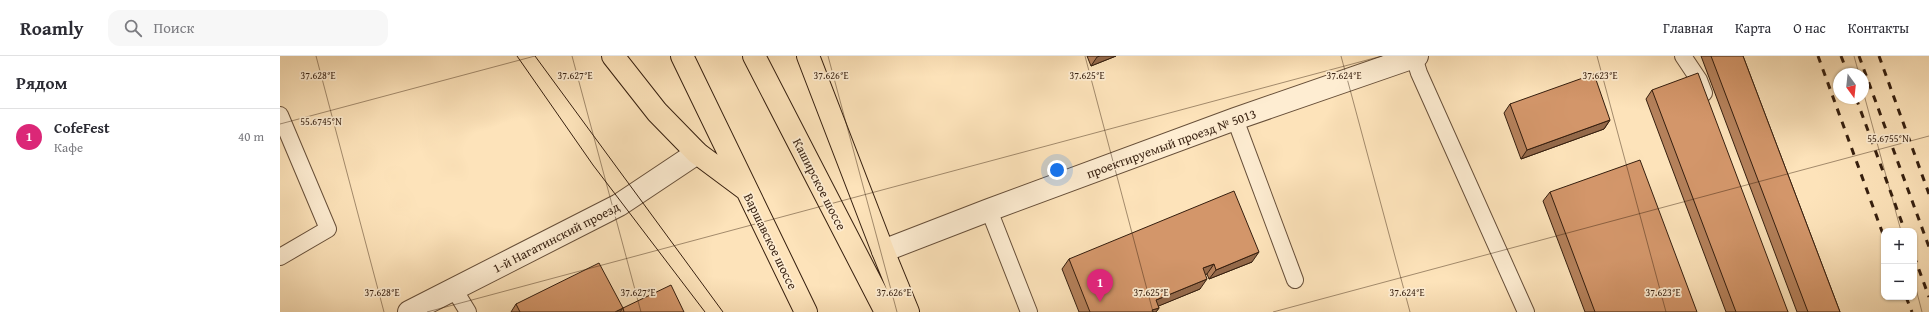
<!DOCTYPE html>
<html lang="ru">
<head>
<meta charset="utf-8">
<style>
	:root { --surface:#fff; --page:#f7f7f7; --text:#2b2b33; --muted:#7c7c81; --line:#e1e1e2; --accent:#db2777 }
	body { margin:0; font-family:"Gentium Book Plus",serif; background:var(--page); color:var(--text) }
	.controls { position:absolute; right:12px; bottom:12px; display:grid; overflow:hidden; border-radius:8px; box-shadow:0 1px 3px #0004 }
	.controls button { width:36px; height:36px; display:grid; place-items:center; padding:0; border:0; border-bottom:1px solid var(--line); background:var(--surface); color:var(--text); font:20px sans-serif }
	.compass { position:absolute; left:1553px; top:12px; width:36px; height:36px; border-radius:50%; background:var(--surface); box-shadow:0 1px 3px #0004; rotate:165deg }
	.you { position:absolute; left:777px; top:114px; width:14px; height:14px; margin:-10px; border:3px solid #fff; border-radius:50%; background:#1a73e8; box-shadow:0 0 0 6px #1a73e833 }
	.badge { display:grid; place-items:center; width:26px; height:26px; border-radius:50%; background:var(--accent); color:#fff; font-size:13px; font-weight:700 }
	.pin { position:absolute; translate:-50% -33px; filter:drop-shadow(0 1px 2px #0008) }
	.pin::after { content:''; position:absolute; top:21px; width:14px; height:12px; background:inherit; clip-path:polygon(0 0,100% 0,50% 100%) }
	.list { margin:0; padding:0; list-style:none }
	h2 { display:flex; justify-content:space-between; align-items:center; height:52px; margin:0; padding:0 16px; font-size:17px }
	h2 small { font-size:13px; font-weight:400; color:var(--muted) }
	.list li { display:grid; grid-template-columns:26px 1fr auto; gap:12px; align-items:center; box-sizing:border-box; height:56px; padding:0 16px; border-top:1px solid var(--line) }
	.list b { display:block; font-size:15px; white-space:nowrap }
	.list p { margin:0; font-size:13px; white-space:nowrap; color:var(--muted) }
	.list em { font-size:13px; font-style:normal; color:var(--muted) }
	.icon { flex:none; width:22px; height:22px; fill:none; stroke:currentColor; stroke-width:2; stroke-linecap:round; stroke-linejoin:round }
	.map { position:relative; flex:none; width:1649px; height:256px; overflow:hidden }
	header { display:flex; align-items:center; gap:24px; box-sizing:border-box; height:56px; padding:0 20px; background:var(--surface); border-bottom:1px solid var(--line) }
	header strong { font-size:19px }
	nav { display:flex; gap:22px; margin-inline-start:auto; font-size:14px }
	.search { width:280px; height:36px; background:var(--page); display:flex; align-items:center; gap:10px; box-sizing:border-box; padding:0 14px; border-radius:12px; color:var(--muted); font-size:15px }
	main { display:flex }
	aside { flex:1; background:var(--surface) }
	.map>svg:first-child { display:block }
	.lines { fill:none; stroke-linecap:round; stroke-linejoin:round }
	.service-casing { stroke:#674f39; stroke-width:18 }
	.minor-casing { stroke:#674f39; stroke-width:24 }
	.tertiary-casing { stroke:#674f39; stroke-width:24 }
	.primary-casing { stroke:#351e0e; stroke-width:24 }
	.service { stroke:#feedd2; stroke-width:16 }
	.minor { stroke:#feedd2; stroke-width:22 }
	.tertiary { stroke:#feedd2; stroke-width:22 }
	.primary { stroke:#fde3ba; stroke-width:22 }
	.tram { stroke:#351e0e; stroke-width:1 }
	.rail { stroke:#351e0e; stroke-width:3; stroke-dasharray:7 7; stroke-linecap:butt }
	.wall { fill:#b5815b; stroke:#351e0e }
	.shaded-wall { fill:#94694a; stroke:#351e0e }
	.building { fill:#d3966a; stroke:#351e0e }
	.ticks { fill:none; stroke:#351e0e; stroke-width:1; stroke-opacity:0.45 }
	.labels { text-anchor:middle; stroke-width:3.5; stroke-linejoin:round; paint-order:stroke }
	.street-label { font-size:13px; fill:#351e0e; stroke:#feedd2 }
	.ticks-label { font-size:10px; text-anchor:middle; fill:#351e0e; stroke:#feedd2; stroke-width:3.5; stroke-linejoin:round; paint-order:stroke }
</style>
</head>
<body>
<header>
<strong>Roamly</strong>
<div class="search"><svg class="icon" aria-label="search" viewBox="0 0 24 24"><circle cx="10" cy="10" r="6"/><path d="M15 15l6 6"/></svg>Поиск</div>
<nav><a>Главная</a><a>Карта</a><a>О нас</a><a>Контакты</a></nav>
</header>
<main>
<aside>
<h2>Рядом<small></small></h2>
<ul class="list">
<li><span class="badge">1</span><div><b>CofeFest</b><p>Кафе</p></div><em>40 m</em></li>
</ul>
</aside>
<div class="map">
<svg width="1649" height="256" viewBox="0 0 1649 256">
	<rect width="100%" height="100%" fill="#fde3ba"/>
	<filter id="stains"><feTurbulence type="fractalNoise" baseFrequency=".005" numOctaves="4"/><feColorMatrix values="0 0 0 0 .2 0 0 0 0 .09 0 0 0 0 .02 0 0 0 .5 -.17"/></filter>
	<radialGradient id="worn" r=".72"><stop offset=".6" stop-color="#630" stop-opacity="0"/><stop offset="1" stop-color="#630" stop-opacity=".3"/></radialGradient>
	<g class="lines">
		<defs>
			<path id="service" d="M 1403,0 L 1419,24 L 1424,37
				M 1134,1 L 1139,17 L 1246,256
				M 0,59 L 48,173 L 0,201
				M 955,63 L 1015,224
				M 709,154 L 749,256
				M 174,233 L 188,256"/>
			<path id="minor" d="M 129,256 L 339,149 L 417,97"/>
			<path id="tertiary" d="M 603,195 L 709,154 L 955,63 L 1137,0"/>
			<path id="primary" d="M 333,0 L 377,56 L 417,97 L 464,132
				M 402,0 L 526,256
				M 474,0 L 606,256
				M 528,0 L 603,195 L 628,256"/>
		</defs>
		<use href="#service" class="service-casing"/>
		<use href="#minor" class="minor-casing"/>
		<use href="#tertiary" class="tertiary-casing"/>
		<use href="#primary" class="primary-casing"/>
		<use href="#service" class="service"/>
		<use href="#minor" class="minor"/>
		<use href="#tertiary" class="tertiary"/>
		<use href="#primary" class="primary"/>
		<path class="tram" d="M 237,0 L 313,109 L 425,256
			M 255,0 L 443,256"/>
		<path class="rail" d="M 1538,0 L 1604,181
			M 1561,0 L 1568,18
			M 1579,0 L 1649,191
			M 1599,0 L 1649,138
			M 1576,42 L 1625,175
			M 1634,200 L 1649,241
			M 1626,241 L 1632,256"/>
	</g>
	<path class="wall" d="M 807,0 L 836,0 L 811,10 Z
		M 1421,0 L 1463,0 L 1560,256 L 1517,256 Z
		M 1372,34 L 1508,256 L 1446,256 L 1366,43 Z
		M 1230,48 L 1330,64 L 1324,73 L 1241,103 L 1224,57 Z
		M 1270,136 L 1417,256 L 1305,256 L 1263,145 Z
		M 789,203 L 972,206 L 929,223 L 927,218 L 925,218 L 920,233 L 878,250 L 879,252 L 876,256 L 799,256 L 782,213 Z
		M 236,248 L 343,252 L 404,256 L 231,256 Z"/>
	<path class="shaded-wall" d="M 820,0 L 836,0 L 811,10 L 817,1 Z
		M 1330,64 L 1324,73 L 1241,103 L 1247,94 Z
		M 979,196 L 972,206 L 929,223 L 936,214 Z
		M 934,208 L 927,218 L 916,222 L 923,212 Z
		M 927,223 L 920,233 L 869,254 L 876,244 Z
		M 343,252 L 340,256 L 335,256 Z
		M 879,252 L 876,256 L 871,256 L 872,254 Z"/>
	<path class="building" d="M 1431,0 L 1463,0 L 1560,256 L 1528,256 Z
		M 1418,17 L 1508,256 L 1456,256 L 1372,34 Z
		M 1314,18 L 1330,64 L 1247,94 L 1230,48 Z
		M 1360,104 L 1417,256 L 1315,256 L 1270,136 Z
		M 954,135 L 979,196 L 936,214 L 934,208 L 923,212 L 927,223 L 876,244 L 879,252 L 872,254 L 873,256 L 810,256 L 789,203 Z
		M 319,207 L 343,252 L 335,256 L 240,256 L 236,248 Z
		M 391,229 L 404,256 L 344,256 L 343,252 Z"/>
	<path class="ticks" d="M 36,0 L 104,256M 292,0 L 361,256M 548,0 L 617,256M 805,0 L 873,256M 1061,0 L 1130,256M 1317,0 L 1386,256M 1574,0 L 1579,18M 1583,35 L 1621,175M 0,68 L 255,0M 1634,225 L 1642,256M 147,256 L 1102,0M 993,256 L 1649,80"/>
	<g class="labels">
		<g class="street-label">
			<text transform="translate(891 87) rotate(-20)" y="5">проектируемый проезд № 5013</text>
			<text transform="translate(540 128) rotate(63)" y="5">Каширское шоссе</text>
			<text transform="translate(276 181) rotate(-27)" y="5">1-й Нагатинский проезд</text>
			<text transform="translate(491 185) rotate(64)" y="5">Варшавское шоссе</text>
		</g>
	</g>
	<g class="ticks-label">
		<text x="38" y="23">37.628°E</text>
		<text x="295" y="23">37.627°E</text>
		<text x="1064" y="23">37.624°E</text>
		<text x="1320" y="23">37.623°E</text>
		<text x="551" y="23">37.626°E</text>
		<text x="807" y="23">37.625°E</text>
		<text x="41" y="69">55.6745°N</text>
		<text x="1608" y="86">55.6755°N</text>
		<text x="102" y="240">37.628°E</text>
		<text x="358" y="240">37.627°E</text>
		<text x="614" y="240">37.626°E</text>
		<text x="871" y="240">37.625°E</text>
		<text x="1127" y="240">37.624°E</text>
		<text x="1383" y="240">37.623°E</text>
	</g>
	<rect width="100%" height="100%" filter="url(#stains)"/>
	<rect width="100%" height="100%" fill="url(#worn)"/>
</svg>
<div class="controls">
<button>+</button>
<button>−</button>
</div>
<svg class="compass" viewBox="-18 -18 36 36"><path d="M0-13l5 13h-10z" fill="#e53935"/><path d="M0 13l5-13h-10z" fill="#7c7c81"/></svg>
<div class="you"></div>
<div class="pin badge" style="left:820px;top:246px">1</div>
</div>
</main>
</body>
</html>
